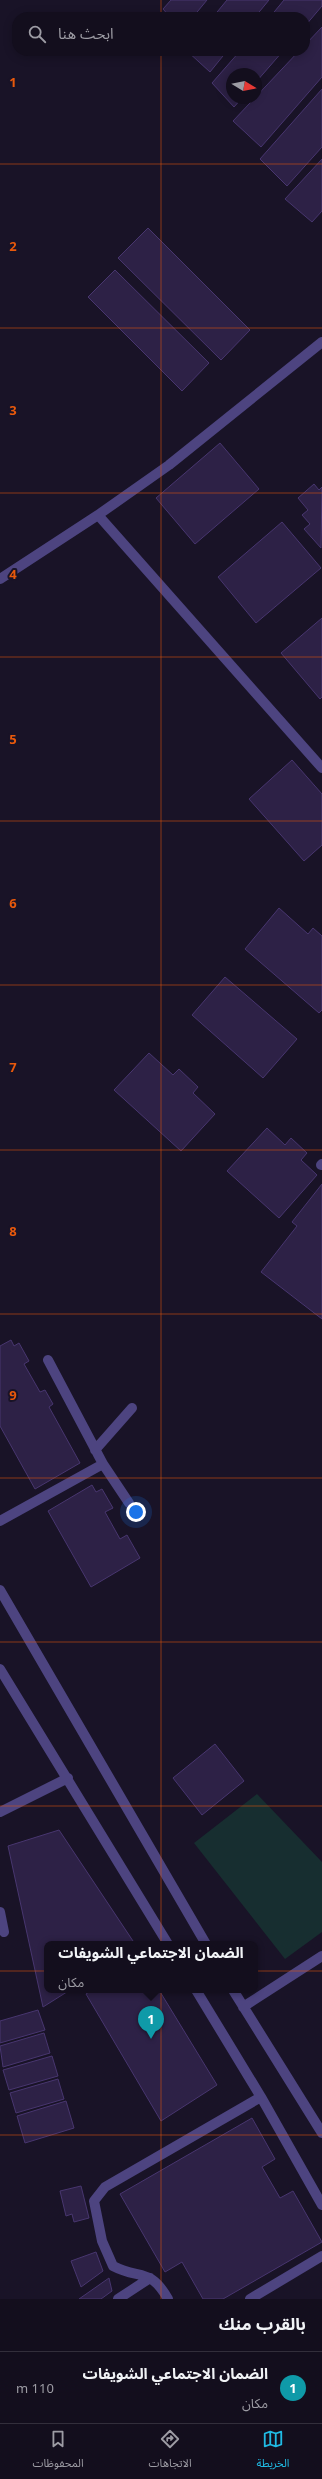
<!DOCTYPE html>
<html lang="ar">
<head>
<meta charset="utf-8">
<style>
	:root { --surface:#130e1d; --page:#201c2a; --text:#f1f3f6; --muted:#9d9ca4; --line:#322e3b; --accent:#20bbe4 }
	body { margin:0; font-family:"Noto Sans","Noto Sans Arabic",sans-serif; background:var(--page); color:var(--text); direction:rtl }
	.compass { position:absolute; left:226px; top:68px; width:36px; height:36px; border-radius:50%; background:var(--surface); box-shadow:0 2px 10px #0003; rotate:100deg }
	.you { position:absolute; left:136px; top:1512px; width:14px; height:14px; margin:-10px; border:3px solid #fff; border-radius:50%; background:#1a73e8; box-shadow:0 0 0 6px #1a73e833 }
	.badge { display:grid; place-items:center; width:26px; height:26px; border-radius:50%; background:var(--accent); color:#fff; font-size:13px; font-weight:700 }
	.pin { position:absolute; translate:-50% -33px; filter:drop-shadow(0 1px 2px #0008) }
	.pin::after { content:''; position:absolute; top:21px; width:14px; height:12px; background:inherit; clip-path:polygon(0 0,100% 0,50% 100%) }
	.popup { position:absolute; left:44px; top:1941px; width:214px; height:52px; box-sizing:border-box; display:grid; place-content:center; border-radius:8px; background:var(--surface); filter:drop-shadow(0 1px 3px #0005); font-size:13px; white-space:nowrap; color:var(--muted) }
	.popup b { font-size:15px; color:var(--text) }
	.popup::after { content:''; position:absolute; left:50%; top:100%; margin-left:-8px; border:8px solid transparent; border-top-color:var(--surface) }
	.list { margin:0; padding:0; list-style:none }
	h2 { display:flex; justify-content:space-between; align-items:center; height:52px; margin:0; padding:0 16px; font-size:17px }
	h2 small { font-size:13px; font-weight:400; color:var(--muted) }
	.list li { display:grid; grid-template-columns:26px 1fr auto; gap:12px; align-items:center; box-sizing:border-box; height:72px; padding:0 16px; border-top:1px solid var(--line) }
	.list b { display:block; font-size:15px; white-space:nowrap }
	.list p { margin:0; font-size:13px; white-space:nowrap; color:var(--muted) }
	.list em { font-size:13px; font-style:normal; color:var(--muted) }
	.icon { flex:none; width:22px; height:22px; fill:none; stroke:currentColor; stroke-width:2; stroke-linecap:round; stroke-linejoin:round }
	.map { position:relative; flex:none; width:322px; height:2299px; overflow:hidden; direction:ltr }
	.search { position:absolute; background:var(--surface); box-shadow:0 2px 10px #0003; left:12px; right:12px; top:12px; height:44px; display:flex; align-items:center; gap:10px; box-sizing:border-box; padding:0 14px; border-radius:16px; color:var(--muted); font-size:15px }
	.sheet { height:124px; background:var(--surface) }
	nav { display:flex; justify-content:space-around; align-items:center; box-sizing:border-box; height:56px; border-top:1px solid var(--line); background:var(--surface); font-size:11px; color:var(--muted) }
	nav a { display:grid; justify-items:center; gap:2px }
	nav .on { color:var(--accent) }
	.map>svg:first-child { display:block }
	.green { fill:#172e30 }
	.building { fill:#2d2146; stroke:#48366f }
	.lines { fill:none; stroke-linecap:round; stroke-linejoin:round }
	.minor { stroke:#4d4480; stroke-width:10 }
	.grid { fill:none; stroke:#e8590c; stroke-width:1; stroke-opacity:0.55 }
	.grid-label { font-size:13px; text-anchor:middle; font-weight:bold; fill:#e8590c; stroke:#191327; stroke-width:4; stroke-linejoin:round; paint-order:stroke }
</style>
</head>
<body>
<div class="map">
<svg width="322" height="2299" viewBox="0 0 322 2299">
	<rect width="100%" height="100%" fill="#191327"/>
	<path class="green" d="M 257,1794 L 322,1862 L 322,1932 L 285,1959 L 194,1843 Z"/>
	<path class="building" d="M 171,0 L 207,0 L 193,17 L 170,17 L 163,9 Z
		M 227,0 L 269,0 L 255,17 L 213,17 Z
		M 284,0 L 322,0 L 322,6 L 305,26 L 305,17 L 270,17 Z
		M 322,27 L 322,77 L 261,147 L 233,121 L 299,51 L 305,51 L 305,45 Z
		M 187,51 L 227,51 L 210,72 Z
		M 240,51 L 283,51 L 256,82 L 256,74 L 232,74 L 232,98 L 242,98 L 234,107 L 212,83 Z
		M 322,89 L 322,147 L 287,186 L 260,159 Z
		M 322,159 L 322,211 L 312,222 L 285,199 Z
		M 148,228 L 250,330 L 221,360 L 118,258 Z
		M 115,270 L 209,363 L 182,391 L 88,297 Z
		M 220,443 L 259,489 L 195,544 L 156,498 Z
		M 314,484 L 319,490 L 322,487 L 321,548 L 304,529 L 310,524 L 302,515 L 308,510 L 298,498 Z
		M 282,522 L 321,568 L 256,623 L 218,577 Z
		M 322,618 L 322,697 L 320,699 L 281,653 Z
		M 292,760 L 322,794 L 322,845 L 304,861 L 249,799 Z
		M 279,908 L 308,934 L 313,928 L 322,936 L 322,1010 L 319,1013 L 245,949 Z
		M 225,977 L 297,1039 L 263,1078 L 192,1015 Z
		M 149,1053 L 173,1075 L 179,1069 L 198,1087 L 193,1093 L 215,1114 L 181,1151 L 114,1090 Z
		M 267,1128 L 285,1145 L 291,1138 L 307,1153 L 301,1160 L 317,1175 L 279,1218 L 227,1171 Z
		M 322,1184 L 322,1319 L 261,1272 L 297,1226 L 292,1222 Z
		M 11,1340 L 14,1346 L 19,1343 L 29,1361 L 24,1364 L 40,1392 L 45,1390 L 53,1404 L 49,1407 L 80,1463 L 35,1489 L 0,1426 L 0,1346 Z
		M 92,1485 L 96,1492 L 102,1489 L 113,1508 L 105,1512 L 120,1539 L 127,1535 L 140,1558 L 91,1587 L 48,1511 Z
		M 215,1744 L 244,1781 L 202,1815 L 173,1778 Z
		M 59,1830 L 135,1944 L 47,1944 L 47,1990 L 70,1990 L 43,2007 L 8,1846 Z
		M 92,1990 L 159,1990 L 217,2085 L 161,2121 L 86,1994 Z
		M 38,2010 L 45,2030 L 0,2043 L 0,2021 Z
		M 44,2033 L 50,2053 L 3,2067 L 0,2046 Z
		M 52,2056 L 58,2076 L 9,2090 L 3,2070 Z
		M 58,2079 L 64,2099 L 16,2113 L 10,2093 Z
		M 66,2101 L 74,2128 L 25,2143 L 17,2116 Z
		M 252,2118 L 275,2159 L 262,2167 L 280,2198 L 293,2191 L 322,2242 L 223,2299 L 203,2299 L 182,2262 L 165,2272 L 120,2194 Z
		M 81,2186 L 89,2218 L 74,2222 L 72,2214 L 66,2216 L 60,2191 Z
		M 96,2252 L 103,2271 L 81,2287 L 71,2261 Z
		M 109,2278 L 112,2291 L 101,2299 L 79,2299 Z"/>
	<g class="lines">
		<path class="minor" d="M 98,515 L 322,768
			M 0,579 L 98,515 L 169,465 L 322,342
			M 321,1165 L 322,1164
			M 95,1450 L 132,1408
			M 103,1464 L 129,1503
			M 0,1521 L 103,1464 L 48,1360
			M 0,1590 L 206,1944
			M 0,1669 L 168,1944
			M 0,1812 L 68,1778
			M 0,1912 L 4,1932
			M 196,1990 L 261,2097 L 322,2205
			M 233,1990 L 322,2133
			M 243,2007 L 322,1956
			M 118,2299 L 150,2278
			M 168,2299 C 150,2267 140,2280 113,2266 L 102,2241 L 94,2201 L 105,2187 L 261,2097
			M 250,2299 L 322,2256"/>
	</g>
	<path class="grid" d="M 161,0 L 161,17M 161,51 L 161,2299M 0,164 L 322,164M 0,328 L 322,328M 0,493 L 322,493M 0,657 L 322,657M 0,821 L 322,821M 0,985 L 322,985M 0,1150 L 322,1150M 0,1314 L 322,1314M 0,1478 L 322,1478M 0,1642 L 322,1642M 0,1806 L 322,1806M 0,1971 L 322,1971M 0,2135 L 322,2135"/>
	<g class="grid-label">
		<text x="13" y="87">1</text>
		<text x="13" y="251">2</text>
		<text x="13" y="415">3</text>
		<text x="13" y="579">4</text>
		<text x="13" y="744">5</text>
		<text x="13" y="908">6</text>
		<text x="13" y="1072">7</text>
		<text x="13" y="1236">8</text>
		<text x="13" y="1400">9</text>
	</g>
</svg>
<svg class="compass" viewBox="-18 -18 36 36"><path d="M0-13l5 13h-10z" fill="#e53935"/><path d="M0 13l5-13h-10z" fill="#9d9ca4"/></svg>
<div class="you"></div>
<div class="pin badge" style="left:151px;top:2039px;background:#0f9aa8">1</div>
<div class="popup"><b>الضمان الاجتماعي الشويفات</b>مكان</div>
<div class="search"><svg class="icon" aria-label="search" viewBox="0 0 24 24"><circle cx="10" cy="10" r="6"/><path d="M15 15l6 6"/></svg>ابحث هنا</div>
</div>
<section class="sheet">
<h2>بالقرب منك<small></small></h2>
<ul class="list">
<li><span class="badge" style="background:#0f9aa8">1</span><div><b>الضمان الاجتماعي الشويفات</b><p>مكان</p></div><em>110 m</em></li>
</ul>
</section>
<nav>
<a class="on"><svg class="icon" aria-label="map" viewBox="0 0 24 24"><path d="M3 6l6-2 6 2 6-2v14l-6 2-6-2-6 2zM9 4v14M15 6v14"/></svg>الخريطة</a>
<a><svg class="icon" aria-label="directions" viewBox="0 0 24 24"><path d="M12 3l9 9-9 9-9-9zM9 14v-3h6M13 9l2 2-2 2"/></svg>الاتجاهات</a>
<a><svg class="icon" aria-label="saved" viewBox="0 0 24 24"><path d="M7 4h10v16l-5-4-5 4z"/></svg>المحفوظات</a>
</nav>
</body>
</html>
